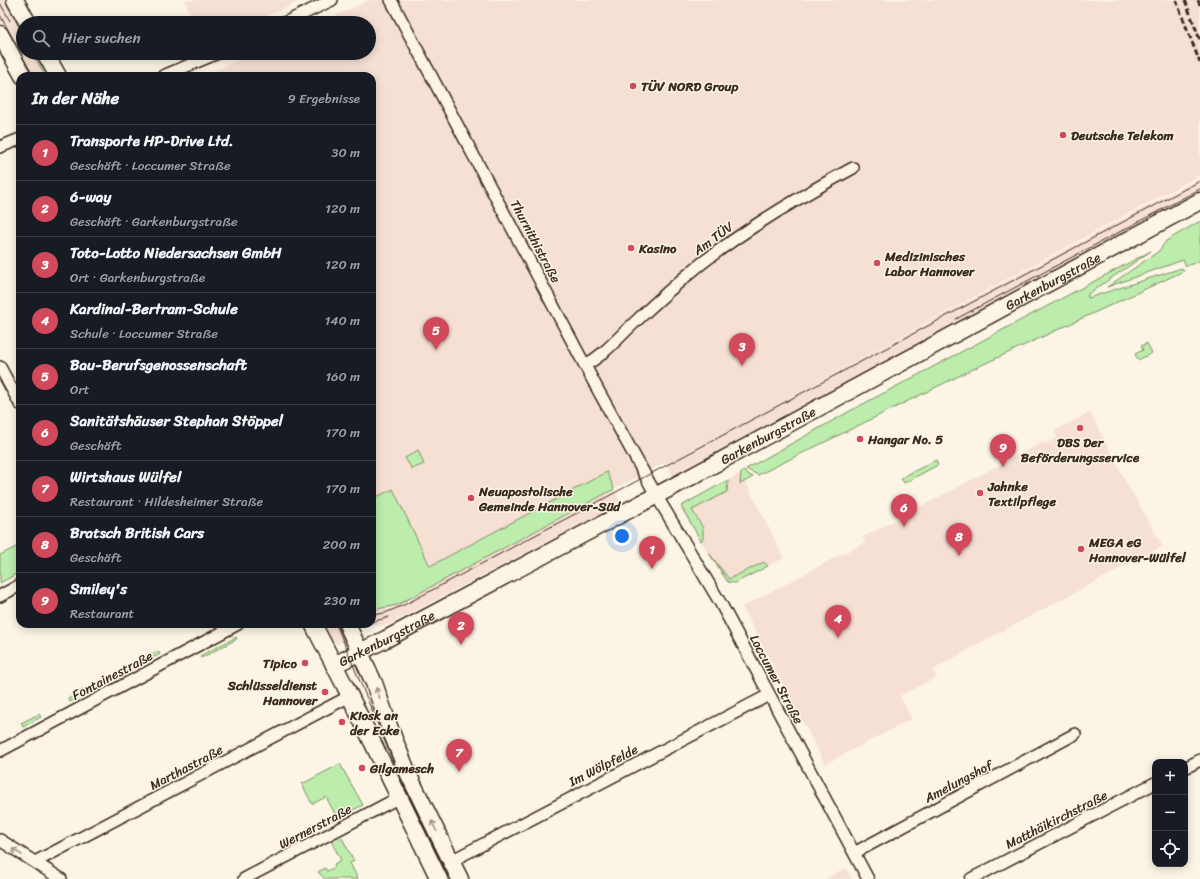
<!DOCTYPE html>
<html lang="de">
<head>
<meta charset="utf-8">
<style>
	:root { --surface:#171b24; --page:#242831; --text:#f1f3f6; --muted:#9ea1a6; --line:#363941; --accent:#d1495b }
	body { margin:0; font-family:Sriracha,sans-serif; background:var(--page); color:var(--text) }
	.controls { position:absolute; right:12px; bottom:12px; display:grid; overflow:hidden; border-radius:8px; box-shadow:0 2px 10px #0003 }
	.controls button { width:36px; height:36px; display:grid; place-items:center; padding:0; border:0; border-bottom:1px solid var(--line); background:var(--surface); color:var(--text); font:20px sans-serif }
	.you { position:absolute; left:622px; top:536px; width:14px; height:14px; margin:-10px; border:3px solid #fff; border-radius:50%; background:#1a73e8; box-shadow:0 0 0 6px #1a73e833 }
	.badge { display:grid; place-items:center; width:26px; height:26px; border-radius:50%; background:var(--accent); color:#fff; font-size:13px; font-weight:700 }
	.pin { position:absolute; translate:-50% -33px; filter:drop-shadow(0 1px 2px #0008) }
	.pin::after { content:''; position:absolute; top:21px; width:14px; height:12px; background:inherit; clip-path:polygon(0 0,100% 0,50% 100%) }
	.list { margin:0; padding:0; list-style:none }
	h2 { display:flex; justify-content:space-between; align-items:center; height:52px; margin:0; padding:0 16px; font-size:17px }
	h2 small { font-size:13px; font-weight:400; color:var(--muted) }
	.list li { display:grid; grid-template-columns:26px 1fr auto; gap:12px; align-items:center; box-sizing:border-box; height:56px; padding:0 16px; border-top:1px solid var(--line) }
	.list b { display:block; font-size:15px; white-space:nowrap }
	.list p { margin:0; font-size:13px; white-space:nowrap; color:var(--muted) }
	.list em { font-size:13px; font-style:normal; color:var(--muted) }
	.icon { flex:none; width:22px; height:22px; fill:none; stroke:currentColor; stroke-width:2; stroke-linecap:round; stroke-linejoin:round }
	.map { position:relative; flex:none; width:1200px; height:879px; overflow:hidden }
	.search { position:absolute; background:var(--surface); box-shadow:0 2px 10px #0003; left:16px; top:16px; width:360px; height:44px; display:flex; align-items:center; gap:10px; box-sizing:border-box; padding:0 14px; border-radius:22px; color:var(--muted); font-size:15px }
	.panel { position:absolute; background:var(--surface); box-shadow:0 2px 10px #0003; left:16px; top:72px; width:360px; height:556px; border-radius:12px }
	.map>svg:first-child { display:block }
	.built { fill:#f6e0d3 }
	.green { fill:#bcedac; stroke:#7c8c65 }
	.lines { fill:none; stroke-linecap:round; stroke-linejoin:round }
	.street-casing { stroke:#3b2a1e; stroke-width:14 }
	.secondary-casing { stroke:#3b2a1e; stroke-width:19 }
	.street { stroke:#fcf5e5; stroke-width:11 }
	.secondary { stroke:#fcf5e5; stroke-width:16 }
	.tram { stroke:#3b2a1e; stroke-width:1 }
	.rail { stroke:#3b2a1e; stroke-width:3; stroke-dasharray:6 3; stroke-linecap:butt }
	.oneway { stroke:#9c9082 }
	.poi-dot { fill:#d1495b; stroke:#fcf5e5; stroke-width:1.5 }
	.labels { text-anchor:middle; stroke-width:3; stroke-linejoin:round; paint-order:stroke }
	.poi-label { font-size:13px; font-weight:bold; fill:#3b2a1e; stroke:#fcf5e5; text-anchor:start }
	.street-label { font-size:13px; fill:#3b2a1e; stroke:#fcf5e5 }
</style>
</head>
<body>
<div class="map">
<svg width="1200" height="879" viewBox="0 0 1200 879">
	<rect width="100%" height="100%" fill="#fcf5e5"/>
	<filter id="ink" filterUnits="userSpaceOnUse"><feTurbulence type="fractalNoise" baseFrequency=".025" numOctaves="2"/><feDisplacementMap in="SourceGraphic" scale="8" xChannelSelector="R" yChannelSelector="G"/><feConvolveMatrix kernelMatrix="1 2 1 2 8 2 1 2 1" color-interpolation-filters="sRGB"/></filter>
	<g filter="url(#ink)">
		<path class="built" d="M 0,0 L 5,0 L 23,35 L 23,53 L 33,53 L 45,76 L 30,76 L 0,19 Z
			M 184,0 L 303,0 L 251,23 L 194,23 Z
			M 370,0 L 1200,0 L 1200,175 L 794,394 L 1200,178 L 1200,194 L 672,475 L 666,462 L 614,489 L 621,503 L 388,625 L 371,626 L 372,76 L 203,76 L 254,53 L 369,53 L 369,23 L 320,23 Z
			M 1090,412 L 1126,482 L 1163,546 L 978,644 L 933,670 L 937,677 L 900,696 L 912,719 L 825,764 L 742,607 L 865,542 L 863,537 L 1043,442 L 1045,444 L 1057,438 L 1054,431 Z
			M 741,473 L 784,558 L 733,583 L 726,582 L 680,508 L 684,504 Z
			M 323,624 L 340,624 L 347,639 L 337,644 L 332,641 Z
			M 846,868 L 852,879 L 825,879 Z"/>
		<path class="green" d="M 5,0 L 10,0 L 23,24 L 23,35 Z
			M 33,53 L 39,53 L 51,76 L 45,76 Z
			M 1200,221 L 1200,261 L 1186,266 L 1183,260 L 1107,287 L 1159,251 L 1166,241 Z
			M 1151,251 L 1088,294 L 1088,298 L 1182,268 L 1184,271 L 971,370 L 758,475 L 746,469 L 850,411 Z
			M 1147,343 L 1152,353 L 1138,360 L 1135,354 L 1143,350 L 1141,346 Z
			M 418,450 L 424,464 L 412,469 L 405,458 Z
			M 936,460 L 938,465 L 904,483 L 901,478 Z
			M 743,471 L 753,477 L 740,484 L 741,473 Z
			M 607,472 L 614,489 L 397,605 L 372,610 L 372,499 L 393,489 L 430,566 Z
			M 728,480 L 727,492 L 692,510 L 703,528 L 703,539 L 701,541 L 681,506 Z
			M 20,545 L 20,572 L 0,583 L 0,555 Z
			M 709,553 L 729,579 L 764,562 L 768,566 L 735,583 L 728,582 Z
			M 236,637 L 237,639 L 201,658 L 200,656 Z
			M 158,651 L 160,654 L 139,665 L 137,662 Z
			M 133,665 L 134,668 L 116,677 L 115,675 Z
			M 109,677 L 111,680 L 93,690 L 91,687 Z
			M 85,689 L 87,693 L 70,702 L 68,699 Z
			M 39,714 L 41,717 L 23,727 L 21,723 Z
			M 340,764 L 363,805 L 321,826 L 318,825 L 336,816 L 326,797 L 312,804 L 302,784 Z
			M 342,838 L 354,861 L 350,863 L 358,879 L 325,879 L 318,872 L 325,868 L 327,871 L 335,867 L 334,864 L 341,860 L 332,843 Z"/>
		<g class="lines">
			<defs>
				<path id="street" d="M 391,0 L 598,390 L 656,495 L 721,604 L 868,879
					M 284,23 L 332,0
					M 163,76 L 218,53
					M 0,147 L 20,139
					M 585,365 C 604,355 618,338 633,324 C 654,304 675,285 697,267 C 745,229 799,197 853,168
					M 0,367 L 20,404
					M 0,596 L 20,585
					M 0,751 L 238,624
					M 1185,768 L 1200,760
					M 0,840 L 61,879
					M 854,853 L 1075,734
					M 451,861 L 769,695
					M 35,862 L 350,696
					M 244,879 L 398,798
					M 971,879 L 1155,783"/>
				<g id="secondary">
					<path d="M 15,0 L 28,23"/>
					<path d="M 0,34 L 23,76"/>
					<path d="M 45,53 L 58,76"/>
					<path d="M 313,624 L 345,686 L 439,879"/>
					<path d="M 347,624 L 374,683 L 390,729 L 409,776 L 460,879"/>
					<path id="s1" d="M 334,665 L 386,639 L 674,486 L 1200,201"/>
				</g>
			</defs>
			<use href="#street" class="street-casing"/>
			<use href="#secondary" class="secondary-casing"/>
			<use href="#street" class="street"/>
			<use href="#secondary" class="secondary"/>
			<path class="tram" d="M 0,3 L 10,21
				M 0,15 L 33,76
				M 956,319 L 1200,189
				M 372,615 L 385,613 L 406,604 L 1200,181
				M 372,622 L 389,617
				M 336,624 L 393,761 L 450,879"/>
			<path class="rail" d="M 1176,0 L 1200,63
				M 1185,0 L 1200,40
				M 1198,0 L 1200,5"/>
		</g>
		<defs><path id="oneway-shaft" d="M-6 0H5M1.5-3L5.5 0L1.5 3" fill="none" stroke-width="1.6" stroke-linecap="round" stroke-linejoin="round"/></defs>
		<g class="oneway">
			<use href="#oneway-shaft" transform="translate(378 693) rotate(-109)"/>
			<use href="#oneway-shaft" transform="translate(434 826) rotate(-116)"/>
			<use href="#oneway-shaft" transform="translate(17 852) rotate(-148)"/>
		</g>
	</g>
	<g class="poi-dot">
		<circle cx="633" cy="86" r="4"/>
		<circle cx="1063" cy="135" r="4"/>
		<circle cx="631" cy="248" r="4"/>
		<circle cx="877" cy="263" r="4"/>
		<circle cx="1080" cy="428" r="4"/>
		<circle cx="860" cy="439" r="4"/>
		<circle cx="980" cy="493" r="4"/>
		<circle cx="471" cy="498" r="4"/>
		<circle cx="1081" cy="549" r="4"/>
		<circle cx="305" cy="663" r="4"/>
		<circle cx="325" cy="692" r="4"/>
		<circle cx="342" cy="722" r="4"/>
		<circle cx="362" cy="768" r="4"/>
	</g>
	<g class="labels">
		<g class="poi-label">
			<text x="641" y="91">TÜV NORD Group</text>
			<text x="1071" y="140">Deutsche Telekom</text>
			<text x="639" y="253">Kasino</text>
			<text x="885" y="261">Medizinisches<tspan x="885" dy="15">Labor Hannover</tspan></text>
			<text x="868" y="444">Hangar No. 5</text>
			<text x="1080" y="447" text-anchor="middle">DBS Der<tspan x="1080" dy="15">Beförderungsservice</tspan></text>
			<text x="988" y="491">Jahnke<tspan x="988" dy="15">Textilpflege</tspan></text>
			<text x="479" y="496">Neuapostolische<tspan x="479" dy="15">Gemeinde Hannover-Süd</tspan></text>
			<text x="1089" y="547">MEGA eG<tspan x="1089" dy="15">Hannover-Wülfel</tspan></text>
			<text x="297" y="668" text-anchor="end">Tipico</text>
			<text x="317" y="690" text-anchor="end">Schlüsseldienst<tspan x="317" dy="15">Hannover</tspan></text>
			<text x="350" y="720">Kiosk an<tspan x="350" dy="15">der Ecke</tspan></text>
			<text x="370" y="773">Gilgamesch</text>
		</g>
		<g class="street-label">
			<text transform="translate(713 238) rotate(-36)" y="5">Am TÜV</text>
			<text transform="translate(536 241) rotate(62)" y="5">Thurnithistraße</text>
			<text dy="5" stroke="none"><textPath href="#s1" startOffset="815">Garkenburgstraße</textPath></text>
			<text dy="5" stroke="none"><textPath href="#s1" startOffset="491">Garkenburgstraße</textPath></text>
			<text dy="5" stroke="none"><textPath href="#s1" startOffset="59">Garkenburgstraße</textPath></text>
			<text transform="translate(112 675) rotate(-28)" y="5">Fontainestraße</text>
			<text transform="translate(777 679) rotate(62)" y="5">Loccumer Straße</text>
			<text transform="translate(603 765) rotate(-27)" y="5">Im Wölpfelde</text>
			<text transform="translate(186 767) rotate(-28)" y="5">Marthastraße</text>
			<text transform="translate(958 781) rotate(-28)" y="5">Amelungshof</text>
			<text transform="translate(1056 819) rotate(-27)" y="5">Matthäikirchstraße</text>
			<text transform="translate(315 826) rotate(-28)" y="5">Wernerstraße</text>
		</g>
	</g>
</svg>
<div class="controls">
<button>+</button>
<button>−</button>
<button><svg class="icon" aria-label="locate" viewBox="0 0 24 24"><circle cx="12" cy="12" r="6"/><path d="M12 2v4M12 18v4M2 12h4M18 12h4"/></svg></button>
</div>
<div class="you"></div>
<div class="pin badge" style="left:652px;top:569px">1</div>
<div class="pin badge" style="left:461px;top:645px">2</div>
<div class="pin badge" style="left:742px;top:366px">3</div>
<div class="pin badge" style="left:838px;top:638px">4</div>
<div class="pin badge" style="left:436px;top:350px">5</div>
<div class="pin badge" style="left:904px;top:527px">6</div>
<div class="pin badge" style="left:459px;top:772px">7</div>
<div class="pin badge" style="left:959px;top:556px">8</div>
<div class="pin badge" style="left:1003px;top:467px">9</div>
<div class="search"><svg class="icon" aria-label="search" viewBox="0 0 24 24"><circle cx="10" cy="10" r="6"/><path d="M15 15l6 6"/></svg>Hier suchen</div>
<section class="panel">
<h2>In der Nähe<small>9 Ergebnisse</small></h2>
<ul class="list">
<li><span class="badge">1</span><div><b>Transporte HP-Drive Ltd.</b><p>Geschäft · Loccumer Straße</p></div><em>30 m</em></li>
<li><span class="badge">2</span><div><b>6-way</b><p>Geschäft · Garkenburgstraße</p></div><em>120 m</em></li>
<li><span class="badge">3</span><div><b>Toto-Lotto Niedersachsen GmbH</b><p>Ort · Garkenburgstraße</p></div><em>120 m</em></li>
<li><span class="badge">4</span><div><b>Kardinal-Bertram-Schule</b><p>Schule · Loccumer Straße</p></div><em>140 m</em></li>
<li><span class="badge">5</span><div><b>Bau-Berufsgenossenschaft</b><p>Ort</p></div><em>160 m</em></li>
<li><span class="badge">6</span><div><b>Sanitätshäuser Stephan Stöppel</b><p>Geschäft</p></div><em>170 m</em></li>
<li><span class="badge">7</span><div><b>Wirtshaus Wülfel</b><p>Restaurant · Hildesheimer Straße</p></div><em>170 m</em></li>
<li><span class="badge">8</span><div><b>Bratsch British Cars</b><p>Geschäft</p></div><em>200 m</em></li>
<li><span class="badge">9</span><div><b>Smiley's</b><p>Restaurant</p></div><em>230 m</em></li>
</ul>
</section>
</div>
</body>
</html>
